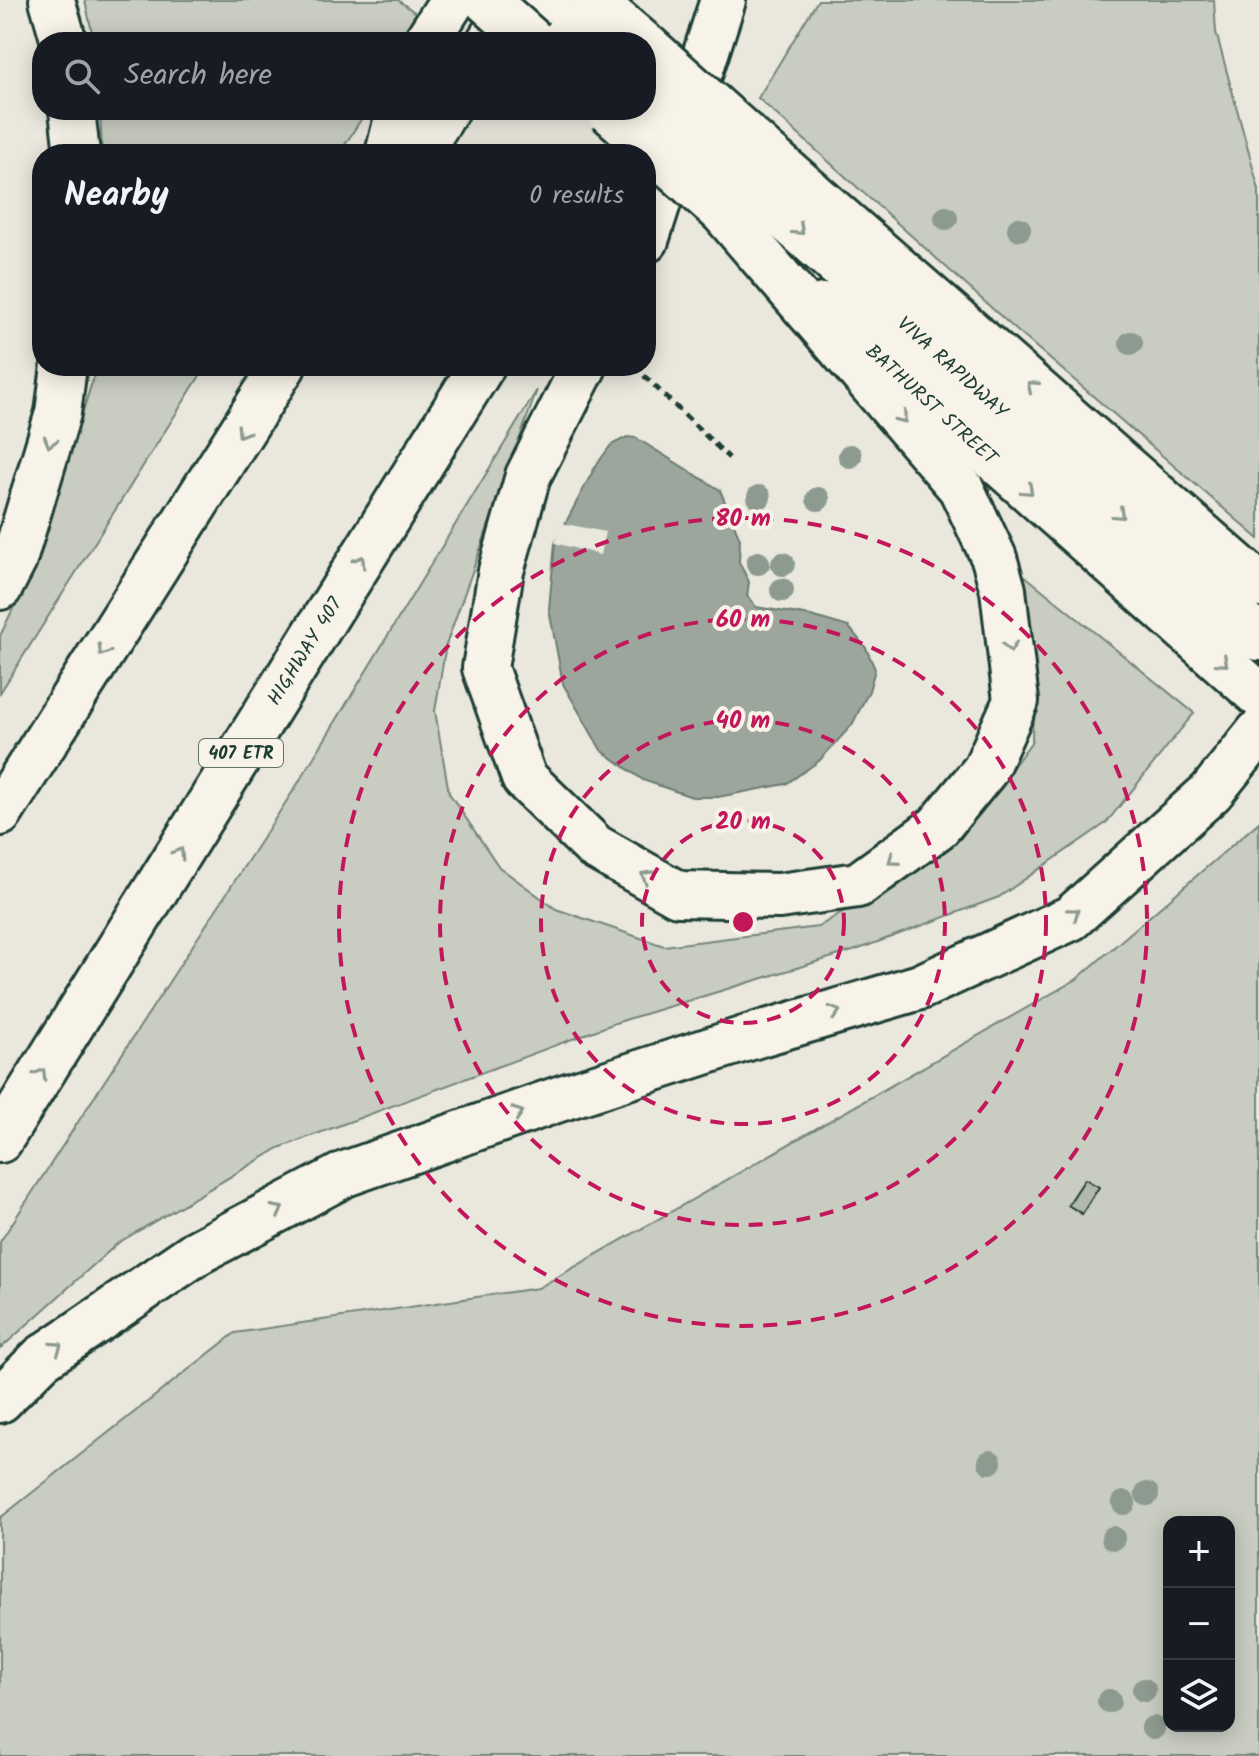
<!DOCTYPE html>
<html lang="en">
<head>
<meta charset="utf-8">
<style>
	:root { --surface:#171b24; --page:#242831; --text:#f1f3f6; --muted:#9ea1a6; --line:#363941 }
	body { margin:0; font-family:Kalam,sans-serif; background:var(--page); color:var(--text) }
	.controls { position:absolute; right:24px; bottom:24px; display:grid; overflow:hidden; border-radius:16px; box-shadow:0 4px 20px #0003 }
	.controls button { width:72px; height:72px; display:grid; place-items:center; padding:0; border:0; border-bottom:2px solid var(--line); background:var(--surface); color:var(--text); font:40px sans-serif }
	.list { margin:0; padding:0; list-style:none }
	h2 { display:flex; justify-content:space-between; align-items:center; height:104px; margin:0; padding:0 32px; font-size:34px }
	h2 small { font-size:26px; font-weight:400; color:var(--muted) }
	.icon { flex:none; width:44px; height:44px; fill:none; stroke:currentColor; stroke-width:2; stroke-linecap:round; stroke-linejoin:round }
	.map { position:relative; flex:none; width:1259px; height:1756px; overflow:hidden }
	.search { position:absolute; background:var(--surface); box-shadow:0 4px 20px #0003; left:32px; top:32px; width:624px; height:88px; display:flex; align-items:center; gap:20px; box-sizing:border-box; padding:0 28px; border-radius:32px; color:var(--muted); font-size:30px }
	.panel { position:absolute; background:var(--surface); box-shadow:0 4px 20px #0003; left:32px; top:144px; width:624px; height:232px; border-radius:32px }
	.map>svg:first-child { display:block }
	.green { fill:#c8ccc1; stroke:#74847a; stroke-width:2; fill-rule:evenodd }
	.water { fill:#9ca69c; stroke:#6a7c72; stroke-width:2 }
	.pier { fill:#eae8dd }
	.building { fill:#b2b8ae; stroke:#1f3d34; stroke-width:2 }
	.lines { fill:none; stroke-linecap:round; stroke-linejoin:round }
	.minor-casing { stroke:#1f3d34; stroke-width:50 }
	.major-casing { stroke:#1f3d34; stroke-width:50 }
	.highway-casing { stroke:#1f3d34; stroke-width:50 }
	.path { stroke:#1f3d34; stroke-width:5; stroke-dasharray:8 6; stroke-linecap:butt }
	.minor { stroke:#f7f3e8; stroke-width:44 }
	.major { stroke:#f7f3e8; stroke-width:44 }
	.highway { stroke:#f7f3e8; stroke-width:44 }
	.minor-bridge-casing { stroke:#1f3d34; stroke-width:50; stroke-linecap:butt }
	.major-bridge-casing { stroke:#1f3d34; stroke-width:50; stroke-linecap:butt }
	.minor-bridge { stroke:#f7f3e8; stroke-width:44 }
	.major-bridge { stroke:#f7f3e8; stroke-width:44 }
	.tree { fill:#8d9a8f }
	.oneway { stroke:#8b988e }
	.ring { fill:none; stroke:#c2185b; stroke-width:4; stroke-dasharray:14 10 }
	.labels { text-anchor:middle; stroke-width:8; stroke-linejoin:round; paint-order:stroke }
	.shield { fill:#f7f3e8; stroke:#60746a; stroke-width:2 }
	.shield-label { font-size:18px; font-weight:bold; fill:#1f3d34 }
	.street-label { font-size:20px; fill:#1f3d34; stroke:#f7f3e8 }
	.centre { fill:#c2185b; stroke:#f7f3e8; stroke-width:4 }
	.ring-label { font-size:24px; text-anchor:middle; font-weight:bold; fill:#c2185b; stroke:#f7f3e8; stroke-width:8; stroke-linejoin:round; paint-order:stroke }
</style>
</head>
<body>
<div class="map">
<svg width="1259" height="1756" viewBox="0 0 1259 1756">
	<rect width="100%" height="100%" fill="#eae8dd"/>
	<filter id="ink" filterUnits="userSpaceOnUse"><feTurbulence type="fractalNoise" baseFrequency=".0125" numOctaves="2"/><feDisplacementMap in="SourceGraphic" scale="16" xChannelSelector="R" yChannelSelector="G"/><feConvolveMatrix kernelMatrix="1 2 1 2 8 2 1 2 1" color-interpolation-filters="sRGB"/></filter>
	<g filter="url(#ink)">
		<path class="green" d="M 85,0 L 398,0 L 424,19 L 410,42 L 94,42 Z
			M 818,0 L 1214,0 L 1216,32 L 1259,190 L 1259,539 L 1015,329 L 758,98 Z
			M 100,110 L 367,110 L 339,154 L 102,154 Z
			M 97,366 L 206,366 L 0,693 L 0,636 L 38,556 Z
			M 537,390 L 446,645 L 435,711 L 449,793 L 499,867 L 556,909 L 664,946 L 818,927 L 961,838 L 1032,741 L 1034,648 L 1024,575 L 1194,713 L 1106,823 L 999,897 L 856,950 L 618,1022 L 279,1148 L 118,1243 L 0,1349 L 0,1242 L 297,785 Z
			M 1259,822 L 1259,1756 L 0,1756 L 0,1518 L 235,1333 L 538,1288 L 1077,979 ZM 1169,1522 L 1229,1522 L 1229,1726 L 1169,1726 Z"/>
		<path class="water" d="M 627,437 L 636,438 L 720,490 L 740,539 L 739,562 L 749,582 L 747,596 L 756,607 L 811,616 L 849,627 L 866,648 L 875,669 L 869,691 L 852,725 L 819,761 L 786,784 L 718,797 L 692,797 L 643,780 L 601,750 L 563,684 L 549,609 L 555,543 L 595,467 L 611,445 Z"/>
		<path class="pier" d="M 561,523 L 605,532 L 600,555 L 555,543 Z"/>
		<path class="building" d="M 1085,1179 L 1099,1187 L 1082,1214 L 1068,1205 Z"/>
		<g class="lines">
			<defs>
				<path id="minor" d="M 536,0 L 584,42
					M 741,179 L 1259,638"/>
				<path id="major" d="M 592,0 L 641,42
					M 760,148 L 1259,585
					M 823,306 L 1259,695"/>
				<path id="highway" d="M 52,0 L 64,42
					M 426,42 L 453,0
					M 489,42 L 516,0
					M 72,110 L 77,154
					M 388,154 L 399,110
					M 418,154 L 446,110
					M 646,240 L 723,0
					M 584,366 L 528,476 L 501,571 L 485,668 L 524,778 L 595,847 L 678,894 L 779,896 L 858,885 L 938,827 L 985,770 L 1016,701 L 1003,590 L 994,558 L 961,488 L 722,211
					M 0,587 L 14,560 L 58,413 L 64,366
					M 0,813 L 283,366
					M 0,1140 L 482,366
					M 0,1400 L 42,1358 L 196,1253 L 345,1174 L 559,1099 L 760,1034 L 920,987 L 1071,918 L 1211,792 L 1259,732"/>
			</defs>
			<use href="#minor" class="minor-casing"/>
			<use href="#major" class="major-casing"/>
			<use href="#highway" class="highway-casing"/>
			<path class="path" d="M 634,366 L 729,458"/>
			<use href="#minor" class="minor"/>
			<use href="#major" class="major"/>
			<use href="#highway" class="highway"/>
			<defs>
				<path id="minor-bridge" d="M 646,96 L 741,179"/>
				<path id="major-bridge" d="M 486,0 L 533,42
					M 646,46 L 760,148
					M 609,110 L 722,211"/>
			</defs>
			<use href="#minor-bridge" class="minor-bridge-casing"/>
			<use href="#major-bridge" class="major-bridge-casing"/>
			<use href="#minor-bridge" class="minor-bridge"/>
			<use href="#major-bridge" class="major-bridge"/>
		</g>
		<g class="tree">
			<circle cx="946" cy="218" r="12"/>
			<circle cx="1019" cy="229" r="12"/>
			<circle cx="1131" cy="343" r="12"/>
			<circle cx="850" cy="456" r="12"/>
			<circle cx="759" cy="497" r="12"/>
			<circle cx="818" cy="499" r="12"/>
			<circle cx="758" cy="563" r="12"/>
			<circle cx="783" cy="564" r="12"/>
			<circle cx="782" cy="590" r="12"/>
			<circle cx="990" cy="1462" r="12"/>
			<circle cx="1147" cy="1494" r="12"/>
			<circle cx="1124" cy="1503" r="12"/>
			<circle cx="1113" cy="1538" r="12"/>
			<circle cx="1144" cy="1690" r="12"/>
			<circle cx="1109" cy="1701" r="12"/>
			<circle cx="1153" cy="1728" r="12"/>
		</g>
		<defs><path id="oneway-chevron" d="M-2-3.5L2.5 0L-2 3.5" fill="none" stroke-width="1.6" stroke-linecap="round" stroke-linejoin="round" transform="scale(2)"/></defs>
		<g class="oneway">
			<use href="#oneway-chevron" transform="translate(799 230) rotate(42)"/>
			<use href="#oneway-chevron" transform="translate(1032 386) rotate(-139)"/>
			<use href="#oneway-chevron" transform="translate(902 418) rotate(50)"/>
			<use href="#oneway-chevron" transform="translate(242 432) rotate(122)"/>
			<use href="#oneway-chevron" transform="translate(50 442) rotate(107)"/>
			<use href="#oneway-chevron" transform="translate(1028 490) rotate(42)"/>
			<use href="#oneway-chevron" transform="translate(1119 514) rotate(42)"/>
			<use href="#oneway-chevron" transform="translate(360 561) rotate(-58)"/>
			<use href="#oneway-chevron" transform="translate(1010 647) rotate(83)"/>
			<use href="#oneway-chevron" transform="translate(103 651) rotate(122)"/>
			<use href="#oneway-chevron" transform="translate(1223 662) rotate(42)"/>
			<use href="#oneway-chevron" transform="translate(179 853) rotate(-58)"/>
			<use href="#oneway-chevron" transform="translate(893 860) rotate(144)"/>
			<use href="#oneway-chevron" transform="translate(646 876) rotate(-150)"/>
			<use href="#oneway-chevron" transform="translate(1074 913) rotate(-37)"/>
			<use href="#oneway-chevron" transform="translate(835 1012) rotate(-16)"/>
			<use href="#oneway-chevron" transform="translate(41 1074) rotate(-58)"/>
			<use href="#oneway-chevron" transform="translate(518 1113) rotate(-19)"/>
			<use href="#oneway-chevron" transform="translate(278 1210) rotate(-28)"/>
			<use href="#oneway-chevron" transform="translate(57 1347) rotate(-34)"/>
		</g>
	</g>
	<g class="ring">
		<circle cx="743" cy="922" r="101"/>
		<circle cx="743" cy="922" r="202"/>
		<circle cx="743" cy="922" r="303"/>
		<circle cx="743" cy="922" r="404"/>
	</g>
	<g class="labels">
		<rect class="shield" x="199" y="739" width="84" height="28" rx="6"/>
		<g class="shield-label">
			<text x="241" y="759">407 ETR</text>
		</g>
		<g class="street-label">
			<text transform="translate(953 367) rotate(42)" y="7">VIVA RAPIDWAY</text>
			<text transform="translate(932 404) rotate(42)" y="7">BATHURST STREET</text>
			<text transform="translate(304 651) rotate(-58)" y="7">HIGHWAY 407</text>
		</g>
	</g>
	<circle cx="743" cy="922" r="12" class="centre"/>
	<g class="ring-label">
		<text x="743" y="526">80 m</text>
		<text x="743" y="627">60 m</text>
		<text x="743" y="728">40 m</text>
		<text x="743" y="829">20 m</text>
	</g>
</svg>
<div class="controls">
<button>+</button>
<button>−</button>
<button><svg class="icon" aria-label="layers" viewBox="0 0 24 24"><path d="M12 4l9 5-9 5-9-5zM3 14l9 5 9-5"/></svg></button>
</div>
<div class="search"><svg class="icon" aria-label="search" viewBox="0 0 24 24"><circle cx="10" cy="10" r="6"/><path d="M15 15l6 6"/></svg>Search here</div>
<section class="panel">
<h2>Nearby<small>0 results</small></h2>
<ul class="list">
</ul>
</section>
</div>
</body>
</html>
